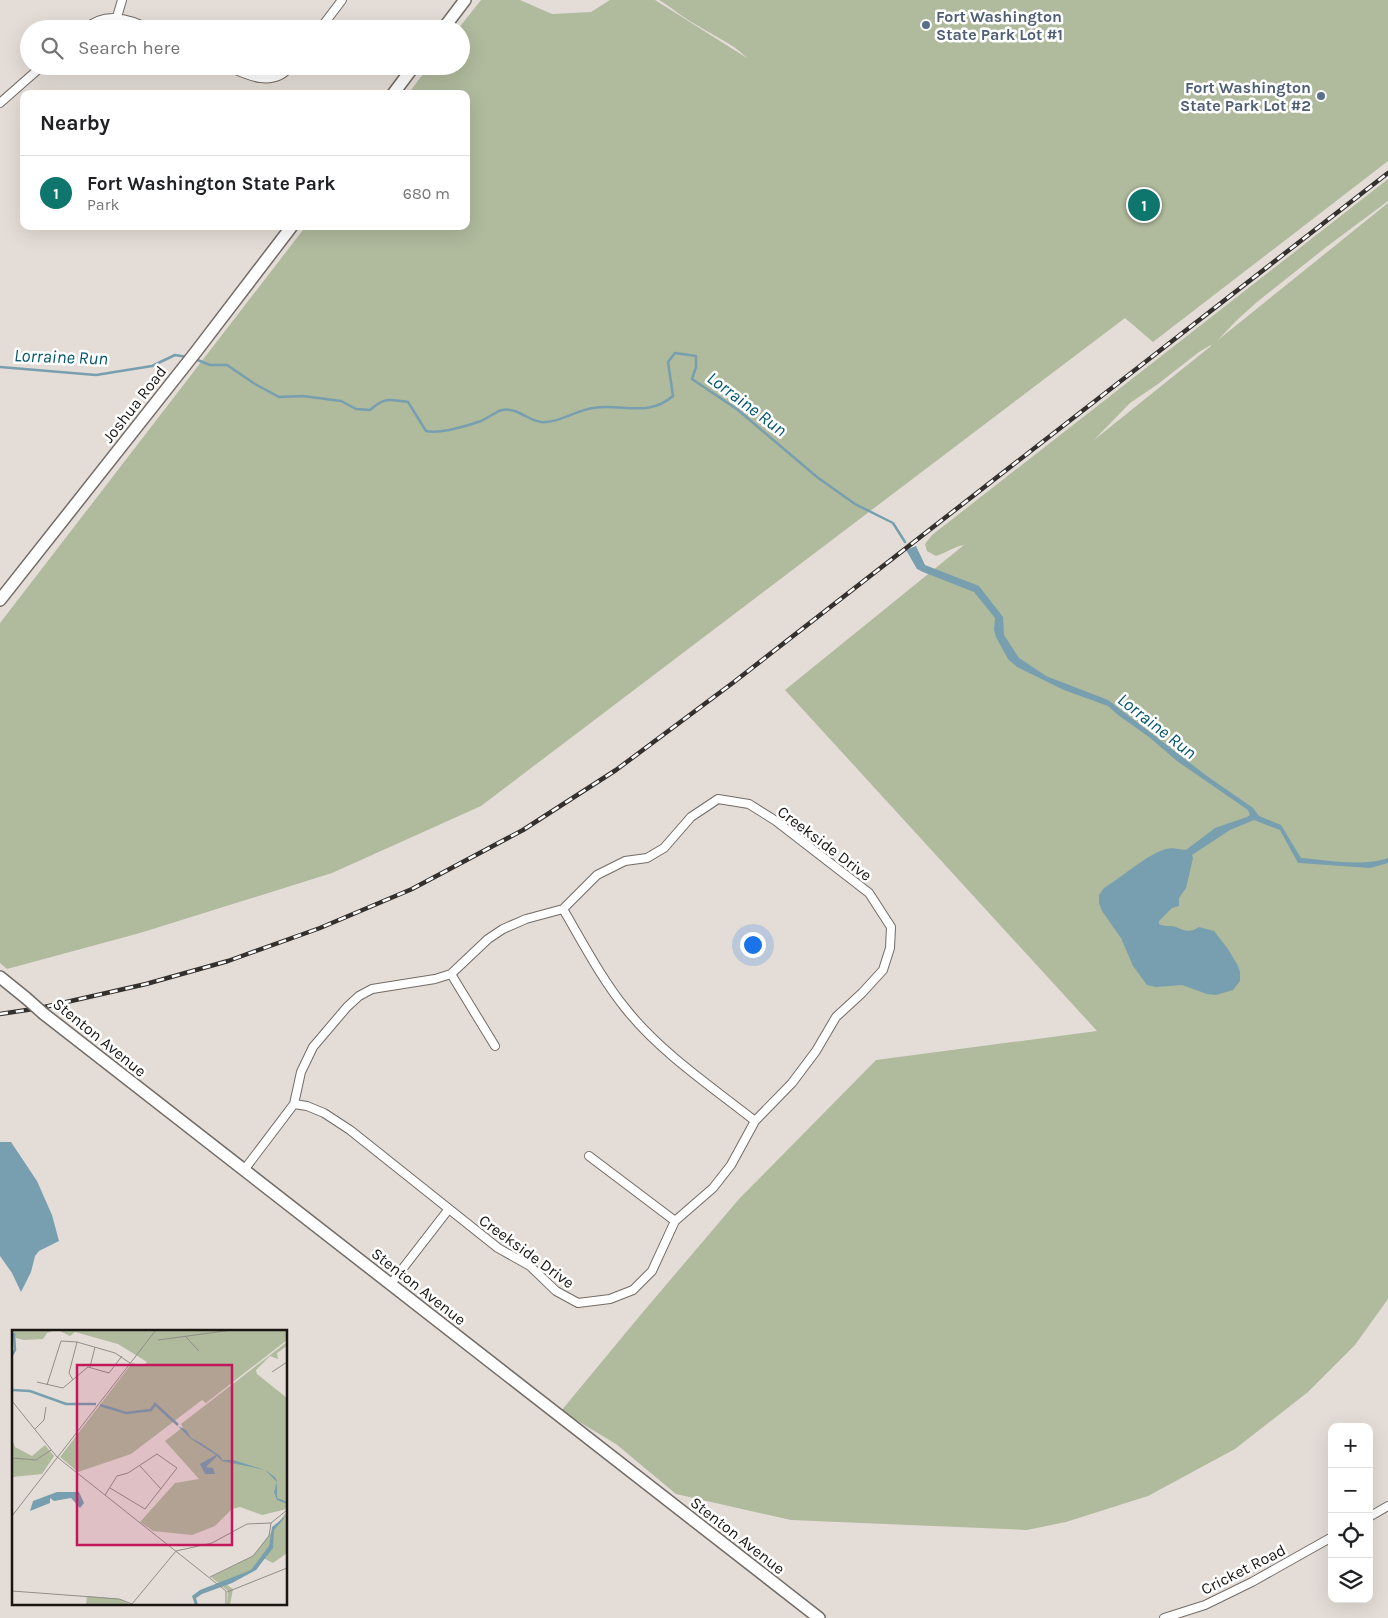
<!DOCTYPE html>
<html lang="en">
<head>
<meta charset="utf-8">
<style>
	:root { --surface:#fff; --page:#f2f2f2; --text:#202124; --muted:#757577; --line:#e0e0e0; --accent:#0f766e }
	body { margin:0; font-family:Karla,sans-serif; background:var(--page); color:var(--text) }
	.controls { position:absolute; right:15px; bottom:15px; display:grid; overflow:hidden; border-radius:10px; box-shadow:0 5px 20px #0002 }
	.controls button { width:45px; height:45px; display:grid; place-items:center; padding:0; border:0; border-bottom:1px solid var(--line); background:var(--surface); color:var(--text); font:25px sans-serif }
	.you { position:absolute; left:752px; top:944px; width:18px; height:18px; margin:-12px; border:4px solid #fff; border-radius:50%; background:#1a73e8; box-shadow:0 0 0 8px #1a73e833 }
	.badge { display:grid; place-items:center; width:32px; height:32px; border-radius:50%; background:var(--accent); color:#fff; font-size:16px; font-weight:700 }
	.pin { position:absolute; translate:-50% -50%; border:2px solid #fff; box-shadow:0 1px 5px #0006 }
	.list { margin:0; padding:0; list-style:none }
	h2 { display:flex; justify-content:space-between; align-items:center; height:65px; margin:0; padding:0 20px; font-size:21px }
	h2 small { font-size:16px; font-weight:400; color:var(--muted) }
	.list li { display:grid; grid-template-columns:32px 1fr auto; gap:15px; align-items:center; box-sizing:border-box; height:75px; padding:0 20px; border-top:1px solid var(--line) }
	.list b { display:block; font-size:19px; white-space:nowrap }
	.list p { margin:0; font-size:16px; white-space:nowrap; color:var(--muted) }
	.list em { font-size:16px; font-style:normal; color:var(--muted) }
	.icon { flex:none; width:28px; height:28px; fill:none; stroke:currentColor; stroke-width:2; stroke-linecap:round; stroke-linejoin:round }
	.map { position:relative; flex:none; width:1388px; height:1618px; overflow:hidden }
	.search { position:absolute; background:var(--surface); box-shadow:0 5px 20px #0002; left:20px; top:20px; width:450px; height:55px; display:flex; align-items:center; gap:12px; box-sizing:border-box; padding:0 18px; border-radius:28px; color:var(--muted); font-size:19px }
	.panel { position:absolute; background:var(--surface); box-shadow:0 5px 20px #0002; left:20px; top:90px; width:450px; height:140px; border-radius:10px }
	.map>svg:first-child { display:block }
	.green { fill:#b0ba9d; fill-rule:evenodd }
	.water { fill:#779faf }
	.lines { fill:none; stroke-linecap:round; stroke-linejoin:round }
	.stream { stroke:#779faf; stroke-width:2.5 }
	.street-casing { stroke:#726b66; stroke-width:10 }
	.secondary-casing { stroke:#726b66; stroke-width:14 }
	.street { stroke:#fff; stroke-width:8 }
	.secondary { stroke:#fff; stroke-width:11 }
	.rail-casing { stroke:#34302e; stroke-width:4.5 }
	.rail { stroke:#fff; stroke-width:2.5; stroke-dasharray:8; stroke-linecap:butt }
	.secondary-bridge-casing { stroke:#726b66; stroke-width:14; stroke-linecap:butt }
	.secondary-bridge { stroke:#fff; stroke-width:11 }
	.service-dot { fill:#5c6f8a; stroke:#fff; stroke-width:2 }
	.labels { text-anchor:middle; stroke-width:5; stroke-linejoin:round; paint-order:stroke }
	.service-label { font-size:16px; font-weight:bold; fill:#4e5e75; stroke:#fff; text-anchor:start }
	.street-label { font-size:16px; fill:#181513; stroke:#fff }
	.water-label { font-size:18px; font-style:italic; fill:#00566d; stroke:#fff }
	.inset-river { fill:none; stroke:#779faf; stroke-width:2.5 }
	.inset-road { fill:none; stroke:#928d89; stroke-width:1 }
	.view { fill:#c2185b; fill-opacity:0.15; stroke:#c2185b; stroke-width:2.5 }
	.inset-edge { fill:none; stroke:#181513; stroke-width:2.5 }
</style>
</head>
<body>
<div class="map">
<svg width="1388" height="1618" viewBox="0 0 1388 1618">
	<rect width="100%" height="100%" fill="#e4ddd7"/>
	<path class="green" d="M 481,0 L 520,0 L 552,14 L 591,12 L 610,0 L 655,0 L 747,58 C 734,44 712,35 695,24 C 682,17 671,7 659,0 L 1388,0 L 1388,161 L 1153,342 L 1125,318 L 481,806 L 332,873 L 140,933 L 7,969 L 0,963 L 0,623 L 306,226 L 466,226 L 466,94 L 408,94 L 429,66 L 461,66 L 461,29 L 458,29 Z
		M 1388,179 L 1388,201 L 1325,248 L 1257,302 L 1237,320 L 1218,340 L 1388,203 L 1388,1299 L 1355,1345 L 1308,1392 L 1235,1449 L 1148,1496 L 1066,1522 L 1027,1530 L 791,1520 L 676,1494 L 616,1444 L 561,1411 L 643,1312 L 739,1199 L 876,1060 L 1097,1031 L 785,690 L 964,545 C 955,546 946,553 936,556 L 927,551 L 925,544 L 932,535 ZM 1211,345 L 1211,346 L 1094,440 L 1130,403 L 1158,384 L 1199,352 Z"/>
	<path class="water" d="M 916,546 L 925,565 L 979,586 L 1003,617 L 1004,635 L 1019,658 L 1046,676 L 1108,700 L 1207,776 L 1253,808 L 1259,816 L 1281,825 L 1301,858 C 1327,860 1363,867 1388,858 L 1388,863 L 1370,868 L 1300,863 L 1298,863 L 1280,830 L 1254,820 L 1230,830 L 1192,855 L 1193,858 L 1186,888 L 1179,898 L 1179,906 L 1172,908 L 1159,921 L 1159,924 C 1165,927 1170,925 1176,927 C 1185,931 1190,933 1199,927 L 1214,931 L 1228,949 L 1238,966 L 1240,972 L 1240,981 L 1233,990 L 1216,995 L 1207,994 L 1182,985 L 1156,987 L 1147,985 L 1133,966 L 1121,938 L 1102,911 L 1099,903 L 1099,895 L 1104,888 C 1121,878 1149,853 1166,849 C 1172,847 1179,849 1186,850 L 1215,828 L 1247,817 L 1250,815 L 1248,810 L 1177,761 L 1149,737 L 1118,715 L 1108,706 L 1064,690 L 1017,667 L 1008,659 L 996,637 L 994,630 L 995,618 L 974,592 L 923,572 L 917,569 L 906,550 Z
		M 0,1142 L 11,1142 L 37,1181 L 52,1215 L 59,1241 L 39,1251 L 35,1256 L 31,1272 L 21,1292 L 12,1273 L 0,1256 Z"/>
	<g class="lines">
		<path class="stream" d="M 195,359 L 210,365 L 227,365 L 255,384 L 279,397 L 303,396 L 341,401 L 356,409 L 370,410 C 384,397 390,399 408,402 L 426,431 C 440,434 467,426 481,421 C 488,418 495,412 502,410 C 517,407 529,421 541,422 C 556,424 577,410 593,408 C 621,403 648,418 673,396 L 668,362 L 675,353 L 696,356 L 696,367 L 692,379 L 738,410 L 817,477 L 855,504 L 893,523 L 905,542
			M 0,367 L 96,375 L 152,366 L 175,355 L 187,357"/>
		<defs>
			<path id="street" d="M 117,17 L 122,0
				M 85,29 C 105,11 128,18 150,29
				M 320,29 L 342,0
				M 227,66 C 248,76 273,88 291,66
				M 0,103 L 42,66
				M 563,909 C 583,943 601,978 626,1009 C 660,1052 712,1087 755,1121
				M 451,974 L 495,1046
				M 589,1156 L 675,1221
				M 244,1170 L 294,1104 L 301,1072 L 313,1047 L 347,1007 L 359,996 L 372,989 L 435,979 L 451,974 L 488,939 L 503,929 L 526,919 L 563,909 L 597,875 L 625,861 L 647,858 L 664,848 L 691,817 L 718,799 L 749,804 L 776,821 L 869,893 L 891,927 L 890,948 L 883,970 L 862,993 L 836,1017 L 816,1051 L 792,1083 L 755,1121 L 731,1165 L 713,1188 L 675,1221 L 652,1271 L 633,1290 L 610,1299 L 578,1303 L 556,1291 L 530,1266 L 498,1248 L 350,1130 L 324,1113 L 307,1106 L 294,1104
				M 390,1285 L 448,1210
				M 1369,1517 L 1388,1506
				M 1164,1618 L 1205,1605 L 1252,1582 L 1332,1537"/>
			<path id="secondary" d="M 443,29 L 465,0
				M 393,94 L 414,66
				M 0,600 L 195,353 L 292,226
				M 0,977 L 26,998
				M 44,1014 L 819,1618"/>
		</defs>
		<use href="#street" class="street-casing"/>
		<use href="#secondary" class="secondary-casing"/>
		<use href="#street" class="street"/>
		<use href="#secondary" class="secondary"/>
		<defs>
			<path id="rail" d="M 0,1014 L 40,1008 L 146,984 L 228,961 L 320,928 L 412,889 L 523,830 L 616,770 L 734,682 L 1388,173"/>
		</defs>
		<use href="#rail" class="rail-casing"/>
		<use href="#rail" class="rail"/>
		<defs>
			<path id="secondary-bridge" d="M 26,998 L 44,1014"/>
		</defs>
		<use href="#secondary-bridge" class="secondary-bridge-casing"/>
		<use href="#secondary-bridge" class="secondary-bridge"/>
	</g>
	<g class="service-dot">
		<circle cx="926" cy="25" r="5"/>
		<circle cx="1321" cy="96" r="5"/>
	</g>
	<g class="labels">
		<g class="service-label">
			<text x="936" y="22">Fort Washington<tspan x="936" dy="18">State Park Lot #1</tspan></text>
			<text x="1311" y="93" text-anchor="end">Fort Washington<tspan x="1311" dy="18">State Park Lot #2</tspan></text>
		</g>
		<g class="street-label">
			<text transform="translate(134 404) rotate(-52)" y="6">Joshua Road</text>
			<text transform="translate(825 843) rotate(37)" y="6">Creekside Drive</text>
			<text transform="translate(100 1037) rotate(39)" y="6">Stenton Avenue</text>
			<text transform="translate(527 1251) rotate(36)" y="6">Creekside Drive</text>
			<text transform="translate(419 1286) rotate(38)" y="6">Stenton Avenue</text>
			<text transform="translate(738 1535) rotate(38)" y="6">Stenton Avenue</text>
			<text transform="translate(1243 1569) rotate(-27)" y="6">Cricket Road</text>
		</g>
		<g class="water-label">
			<text transform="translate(61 357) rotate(2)" y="6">Lorraine Run</text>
			<text transform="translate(747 404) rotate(37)" y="6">Lorraine Run</text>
			<text transform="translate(1157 726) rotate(38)" y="6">Lorraine Run</text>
		</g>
	</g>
	<g transform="translate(12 1330)">
		<rect width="275" height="275" fill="#e4ddd7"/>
		<path d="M 0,0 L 44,0 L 35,3 L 31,9 L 12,10 L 4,8 ZM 46,0 L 275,0 L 275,10 L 194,73 L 190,70 L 119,124 L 66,142 L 48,127 L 120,33 L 131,36 L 135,32 L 106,14 L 63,2 L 58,6 ZM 275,12 L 275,16 L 265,23 L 266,29 L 258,26 L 244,40 L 245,44 L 275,68 L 275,179 L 250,185 L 228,177 L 220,179 L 203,196 L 180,205 L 141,201 L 128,192 L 163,153 L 187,149 L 153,111 L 171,97 L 169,94 ZM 0,109 L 3,117 L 20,126 L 33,115 L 42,126 L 30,144 L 0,147 ZM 275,181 L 275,223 L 261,233 L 251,228 L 245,239 L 215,255 L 221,259 L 218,275 L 215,275 L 216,261 L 199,247 L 241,226 ZM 75,266 L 109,269 L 118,275 L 74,275 Z" fill="#b0ba9d"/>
		<path d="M 166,96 L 174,100 L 179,108 L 189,113 L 208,126 L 210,130 L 221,130 L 253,140 L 263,147 L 265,151 L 265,168 L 273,171 L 275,173 L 275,174 L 265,170 L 262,162 L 265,152 L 253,140 L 210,131 L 205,126 L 194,137 L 201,138 L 203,144 L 193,144 L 188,134 L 204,125 L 179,109 ZM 45,162 L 67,162 L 72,173 L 68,178 L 59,168 L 42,171 L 38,168 L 38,173 L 18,181 L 21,171 ZM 275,185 L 262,200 L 261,218 L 244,240 L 220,253 L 190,264 L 184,268 L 186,275 L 183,275 L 180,266 L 188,260 L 239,240 L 257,216 L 260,197 Z" fill="#779faf"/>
		<path class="inset-river" d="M 0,25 L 3,20 L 2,3M 0,60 L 18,61 L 54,74 L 84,74M 88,75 L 114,83 L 139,80 L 143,74 L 166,95"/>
		<path class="inset-road" d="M 173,6 L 187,21M 146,10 L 220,0M 78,37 L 83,17M 260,42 L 275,32M 61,50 L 57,43 L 65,12M 25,52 L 51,58 L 76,37 L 97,43 L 110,26M 35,55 L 49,11 L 65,12 L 103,23 L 118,33M 0,71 L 45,127 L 214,261 L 214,275M 23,99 L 32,90 L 34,77M 0,128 L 24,130 L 39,120M 128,136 L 149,159M 93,165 L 105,146 L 116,143 L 145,124 L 165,138 L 133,179 L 98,158M 0,186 L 144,0M 198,247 L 241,226 L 257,206 L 259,193 L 275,180M 0,261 L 107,269 L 120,274M 215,262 L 275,238M 120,274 L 164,221 L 200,213 L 235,194 L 259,193"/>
		<path class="view" d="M 65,35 L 220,35 L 220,215 L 65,215 Z"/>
		<rect width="275" height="275" class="inset-edge"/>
	</g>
</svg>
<div class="controls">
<button>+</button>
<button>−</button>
<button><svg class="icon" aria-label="locate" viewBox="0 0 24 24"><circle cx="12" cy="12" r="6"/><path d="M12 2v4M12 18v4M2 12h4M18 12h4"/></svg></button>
<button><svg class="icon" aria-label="layers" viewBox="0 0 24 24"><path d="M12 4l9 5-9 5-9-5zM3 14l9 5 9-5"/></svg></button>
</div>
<div class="you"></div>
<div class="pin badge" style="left:1144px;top:205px">1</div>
<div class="search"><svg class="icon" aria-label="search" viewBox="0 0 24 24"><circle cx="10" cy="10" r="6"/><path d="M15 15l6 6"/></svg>Search here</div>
<section class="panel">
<h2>Nearby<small></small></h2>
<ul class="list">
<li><span class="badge">1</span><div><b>Fort Washington State Park</b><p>Park</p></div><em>680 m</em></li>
</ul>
</section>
</div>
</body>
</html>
